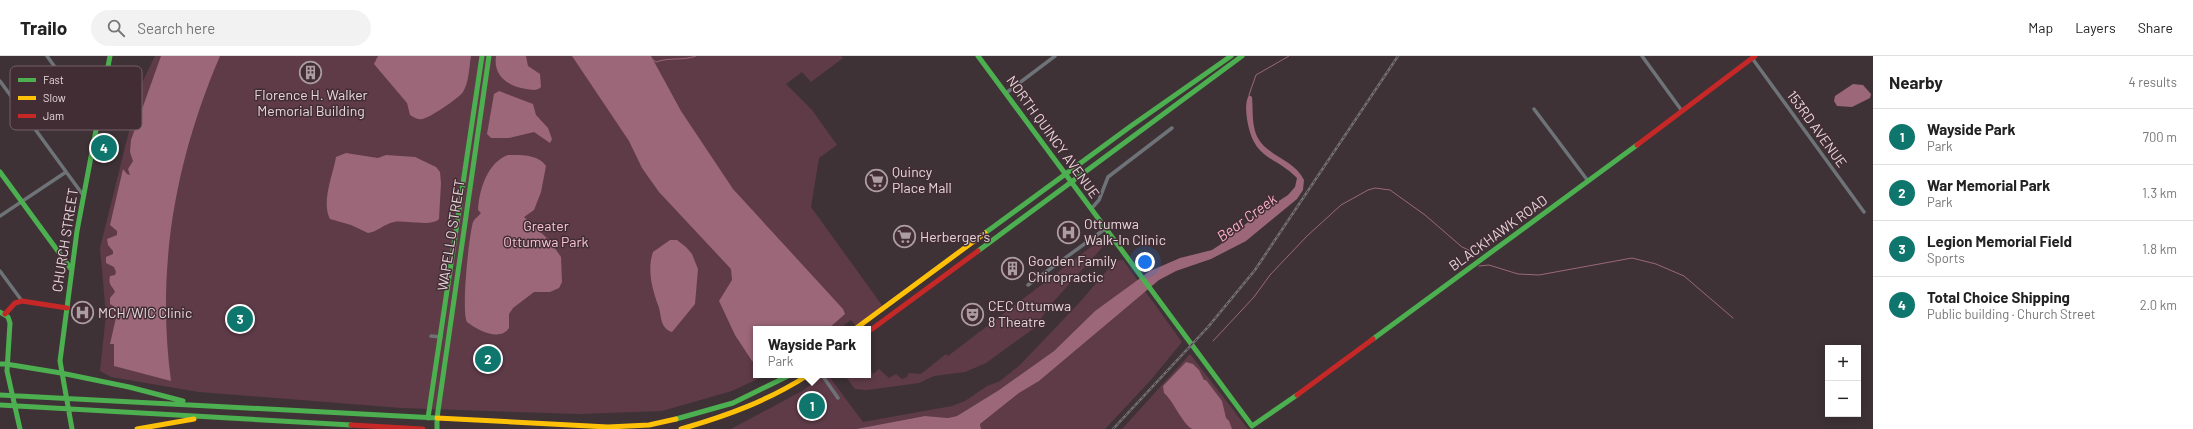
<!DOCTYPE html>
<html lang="en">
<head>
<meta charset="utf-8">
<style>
	:root { --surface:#fff; --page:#f2f2f2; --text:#222; --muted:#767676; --line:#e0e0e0; --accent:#0f766e }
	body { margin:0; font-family:Barlow,sans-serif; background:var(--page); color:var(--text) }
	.controls { position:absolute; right:12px; bottom:12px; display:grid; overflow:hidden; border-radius:0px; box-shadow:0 2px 10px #0003 }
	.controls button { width:36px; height:36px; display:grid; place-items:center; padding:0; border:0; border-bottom:1px solid var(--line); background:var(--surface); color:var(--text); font:20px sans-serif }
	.you { position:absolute; left:1145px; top:206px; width:14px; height:14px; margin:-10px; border:3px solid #fff; border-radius:50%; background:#1a73e8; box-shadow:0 0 0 6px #1a73e833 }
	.badge { display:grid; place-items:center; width:26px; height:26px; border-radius:50%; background:var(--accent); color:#fff; font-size:13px; font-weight:700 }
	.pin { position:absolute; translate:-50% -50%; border:2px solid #fff; box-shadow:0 1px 4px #0006 }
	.popup { position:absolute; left:753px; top:270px; width:118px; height:52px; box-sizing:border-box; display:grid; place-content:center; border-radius:0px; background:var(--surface); filter:drop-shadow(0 1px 3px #0005); font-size:13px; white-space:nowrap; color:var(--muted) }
	.popup b { font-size:15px; color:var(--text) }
	.popup::after { content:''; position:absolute; left:50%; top:100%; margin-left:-8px; border:8px solid transparent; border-top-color:var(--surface) }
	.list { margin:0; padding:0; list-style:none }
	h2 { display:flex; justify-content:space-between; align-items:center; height:52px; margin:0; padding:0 16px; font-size:17px }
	h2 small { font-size:13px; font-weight:400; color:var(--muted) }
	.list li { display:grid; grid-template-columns:26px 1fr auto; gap:12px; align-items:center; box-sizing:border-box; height:56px; padding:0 16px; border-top:1px solid var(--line) }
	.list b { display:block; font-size:15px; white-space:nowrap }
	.list p { margin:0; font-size:13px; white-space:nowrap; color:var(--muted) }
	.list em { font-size:13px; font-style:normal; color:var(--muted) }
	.icon { flex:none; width:22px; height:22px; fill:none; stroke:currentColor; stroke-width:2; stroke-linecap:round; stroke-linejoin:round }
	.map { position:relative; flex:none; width:1873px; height:373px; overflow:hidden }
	header { display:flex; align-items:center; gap:24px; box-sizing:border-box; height:56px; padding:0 20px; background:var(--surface); border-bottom:1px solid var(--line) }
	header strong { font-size:19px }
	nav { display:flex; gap:22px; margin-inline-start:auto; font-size:14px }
	.search { width:280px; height:36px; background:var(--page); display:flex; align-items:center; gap:10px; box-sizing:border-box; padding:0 14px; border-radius:22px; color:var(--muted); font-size:15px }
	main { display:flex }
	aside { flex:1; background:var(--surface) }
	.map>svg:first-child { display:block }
	.green { fill:#5f3b48 }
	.water { fill:#9c6779 }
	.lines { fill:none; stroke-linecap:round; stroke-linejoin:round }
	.stream { stroke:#9c6779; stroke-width:1 }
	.street { stroke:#6d7377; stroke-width:3.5 }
	.fast { stroke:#4caf50; stroke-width:5 }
	.slow { stroke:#ffc107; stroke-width:5 }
	.jam { stroke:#c62828; stroke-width:5 }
	.rail-casing { stroke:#717073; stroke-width:2.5 }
	.rail { stroke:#432d35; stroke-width:1; stroke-dasharray:3; stroke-linecap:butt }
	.labels { text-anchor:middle; stroke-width:3; stroke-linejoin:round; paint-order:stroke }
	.poi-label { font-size:14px; fill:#e6d7db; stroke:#432d35; text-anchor:start }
	.street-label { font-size:14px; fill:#e6d7db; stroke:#432d35 }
	.park-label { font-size:14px; fill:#fac5d6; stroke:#432d35 }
	.water-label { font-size:15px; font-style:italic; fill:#f6b1c9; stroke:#432d35 }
	.key { fill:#432d35; stroke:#746067; stroke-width:1 }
	.key-label { font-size:11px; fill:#e6d7db }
</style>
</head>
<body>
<header>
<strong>Trailo</strong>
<div class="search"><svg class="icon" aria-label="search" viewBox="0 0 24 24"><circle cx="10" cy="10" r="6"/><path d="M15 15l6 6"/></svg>Search here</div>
<nav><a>Map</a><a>Layers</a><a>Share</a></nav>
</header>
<main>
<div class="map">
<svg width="1873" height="373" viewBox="0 0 1873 373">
	<rect width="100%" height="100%" fill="#3e3236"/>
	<path class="green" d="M 155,0 L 841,0 L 843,2 L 811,26 L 802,16 L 786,28 L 812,54 L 837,89 L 819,102 L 811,151 L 884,252 L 857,272 L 851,264 L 839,273 L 756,273 L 756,319 L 766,319 L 732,335 L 662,355 L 578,358 L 401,352 L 199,336 L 111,321 L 100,315 L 106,259 L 100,192 L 140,31 Z
		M 1104,181 L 1108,185 L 1054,245 L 1033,273 L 986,307 L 965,316 L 934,320 L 919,327 L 867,334 L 855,333 L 845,320 L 868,319 L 868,313 L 870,312 L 873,318 L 879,313 L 889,322 L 896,318 L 902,323 L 907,321 L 909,317 L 921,318 L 946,298 L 948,300 Z
		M 1123,204 L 1138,225 L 1095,255 L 1054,295 L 999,334 L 957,360 L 948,362 L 925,360 L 856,373 L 731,373 L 802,335 L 824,319 L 828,319 L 863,366 L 952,350 L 965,345 L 987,330 L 1000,325 L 1019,310 L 1080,246 L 1115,205 Z
		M 1145,235 L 1182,286 L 1150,325 L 1105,373 L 981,373 L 980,368 L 1019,337 L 1039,325 Z
		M 1190,298 L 1248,373 L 1122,373 Z"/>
	<path class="water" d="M 161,0 L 220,0 C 175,105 156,212 171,325 L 114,310 L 114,288 L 110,288 L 118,253 L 110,248 L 110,242 L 115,236 C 112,229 108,229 110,220 L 115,219 L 116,216 L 114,211 L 106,207 L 106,201 L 113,198 L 113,195 L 108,189 L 107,183 L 117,179 L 117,175 L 110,169 L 123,113 L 127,118 L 130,119 L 128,113 L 133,105 L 130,96 L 131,84 Z
		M 378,0 L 471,0 C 469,12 469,26 463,36 C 459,42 428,63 422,63 C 417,64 414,61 410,59 L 407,47 L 374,8 Z
		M 496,0 L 526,0 L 528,10 L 540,18 L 541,31 C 537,35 532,34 526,33 C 508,30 493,20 496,0 Z
		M 572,0 L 651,0 L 681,55 L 733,133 L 843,253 L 845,258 L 828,273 L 756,273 L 756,307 L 752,305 L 735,279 L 719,245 L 732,224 L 731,213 L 659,136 L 642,112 L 629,85 Z
		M 1853,28 L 1863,29 L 1871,38 L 1870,42 L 1852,51 L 1837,50 L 1834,45 L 1835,40 Z
		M 499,35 L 533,48 L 536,59 L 548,72 L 552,83 L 550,87 L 534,76 L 509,82 L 491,82 L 487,78 L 494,38 Z
		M 1249,39 L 1252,41 C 1253,52 1252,64 1255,75 C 1262,100 1293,101 1304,124 L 1303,134 L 1297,143 L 1246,185 L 1211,203 L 1176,215 L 1159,224 L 1039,325 L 1019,337 L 980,368 L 981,373 L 856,373 L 925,360 L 948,362 L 957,360 L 999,334 L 1054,295 L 1095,255 L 1150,215 L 1180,202 L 1212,194 L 1221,188 L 1253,162 L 1288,139 L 1295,131 L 1297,122 C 1273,98 1254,105 1247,63 C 1246,55 1245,46 1249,39 Z
		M 346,97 L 378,102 L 386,99 L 415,101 L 436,111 L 440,116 L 441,127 L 439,163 C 432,171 405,164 394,166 C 384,168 377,176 368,177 L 351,169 L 330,163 C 321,146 333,119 336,101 Z
		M 508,99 C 521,99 538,98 546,110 L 541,136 L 534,154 L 524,161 L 550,185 L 561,201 L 562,226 L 559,232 L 550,236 L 534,236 L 513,252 L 509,258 L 509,272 C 500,286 477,274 467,266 C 461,255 469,179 473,166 C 475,162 479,160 481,157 L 478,154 C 479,133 488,106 508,99 Z
		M 670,184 L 677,184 L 686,191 L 692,198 L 698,213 L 695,248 L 672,276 C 659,272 662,258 658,249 C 652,232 647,214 653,196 Z
		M 1186,306 L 1193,308 L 1199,314 L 1204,324 L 1206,324 L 1222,345 L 1226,362 L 1229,365 L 1232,373 C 1220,373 1205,373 1193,373 C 1184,371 1173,344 1164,337 L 1163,330 Z"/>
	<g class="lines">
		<path class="stream" d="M 652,3 L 656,6 C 669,1 683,5 696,0
			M 1249,39 L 1256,19 L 1289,0
			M 1479,210 L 1489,209 L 1518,218 L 1539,219 L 1632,202 L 1656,208 L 1684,220 L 1733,262
			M 1213,285 L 1254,241 L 1270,219 L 1307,180 L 1341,149 L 1368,134 L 1375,132 L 1390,134 L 1425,159 L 1462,191 L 1473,196 L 1474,200"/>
		<path class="street" d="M 47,0 L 97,70
			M 1642,0 L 1682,55
			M 1752,2 L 1864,156
			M 0,25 L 83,139
			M 1006,37 L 1055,0
			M 1534,53 L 1588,125
			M 1091,153 L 1099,144 L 1108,121 L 1172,72
			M 0,160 L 66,116
			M 0,215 L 22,245
			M 1028,229 L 1105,173
			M 431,280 L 441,281
			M 822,319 L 838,342"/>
		<path class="fast" d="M 978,0 L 1252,370 L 1297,339
			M 0,116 L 71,213
			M 985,177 L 1131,70 L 1231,0
			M 978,195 L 1242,0
			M 0,256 L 8,261 L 10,267 L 7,315 L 20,373
			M 1373,283 L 1637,89
			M 0,308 L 6,308
			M 6,308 L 61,317
			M 61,317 L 129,331 L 183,345
			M 0,339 L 437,362 L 437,373
			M 0,349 L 351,369
			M 428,362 L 482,0
			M 437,362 L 489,0
			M 676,363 L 733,347 L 790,319
			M 72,373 L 60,305 L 77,175 L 110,0"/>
		<path class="slow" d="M 855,273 L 985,177
			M 437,362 L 608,371 L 649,369 L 676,363
			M 137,373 L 194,363
			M 681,373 C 726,360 768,345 808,319"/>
		<path class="jam" d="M 1637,89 L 1755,0
			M 5,258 L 15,247 L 22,245 L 67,252
			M 868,276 L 978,195
			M 1297,339 L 1373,283
			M 351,369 L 423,373"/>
		<defs>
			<path id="rail" d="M 1113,373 L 1208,271 L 1255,214 L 1398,0"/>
		</defs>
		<use href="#rail" class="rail-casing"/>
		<use href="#rail" class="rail"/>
	</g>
	<defs>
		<symbol id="building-ring" viewBox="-11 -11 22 22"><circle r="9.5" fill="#432d35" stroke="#ab9da1" stroke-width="1.5"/><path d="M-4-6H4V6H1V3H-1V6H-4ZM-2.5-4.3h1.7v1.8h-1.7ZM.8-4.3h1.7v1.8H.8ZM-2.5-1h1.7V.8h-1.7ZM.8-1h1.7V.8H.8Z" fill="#ab9da1"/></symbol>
		<symbol id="supermarket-ring" viewBox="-11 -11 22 22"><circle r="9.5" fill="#432d35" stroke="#ab9da1" stroke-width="1.5"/><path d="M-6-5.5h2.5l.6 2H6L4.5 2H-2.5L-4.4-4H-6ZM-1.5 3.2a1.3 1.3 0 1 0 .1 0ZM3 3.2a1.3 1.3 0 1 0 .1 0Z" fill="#ab9da1"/></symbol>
		<symbol id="hospital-ring" viewBox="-11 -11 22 22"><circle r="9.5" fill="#432d35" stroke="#ab9da1" stroke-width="1.5"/><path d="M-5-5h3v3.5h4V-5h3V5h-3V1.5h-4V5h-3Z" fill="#ab9da1"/></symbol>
		<symbol id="theatre-ring" viewBox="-11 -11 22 22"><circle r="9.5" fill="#432d35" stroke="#ab9da1" stroke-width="1.5"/><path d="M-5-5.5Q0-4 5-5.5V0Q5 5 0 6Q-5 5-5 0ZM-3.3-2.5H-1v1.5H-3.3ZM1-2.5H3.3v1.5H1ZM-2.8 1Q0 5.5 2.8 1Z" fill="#ab9da1"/></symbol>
	</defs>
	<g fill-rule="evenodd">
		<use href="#building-ring" x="298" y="4" width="25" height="25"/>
		<use href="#supermarket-ring" x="864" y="112" width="25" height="25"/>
		<use href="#hospital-ring" x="1056" y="164" width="25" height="25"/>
		<use href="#supermarket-ring" x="892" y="168" width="25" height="25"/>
		<use href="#building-ring" x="1000" y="200" width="25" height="25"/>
		<use href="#hospital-ring" x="70" y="244" width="25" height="25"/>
		<use href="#theatre-ring" x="960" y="246" width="25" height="25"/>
	</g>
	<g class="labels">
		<g class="poi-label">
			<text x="311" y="44" text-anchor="middle">Florence H. Walker<tspan x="311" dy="16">Memorial Building</tspan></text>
			<text x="892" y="121">Quincy<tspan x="892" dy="16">Place Mall</tspan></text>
			<text x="1084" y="173">Ottumwa<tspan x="1084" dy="16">Walk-In Clinic</tspan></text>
			<text x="920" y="186">Herberger's</text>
			<text x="1028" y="210">Gooden Family<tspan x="1028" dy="16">Chiropractic</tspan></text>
			<text x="988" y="255">CEC Ottumwa<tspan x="988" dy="16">8 Theatre</tspan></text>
			<text x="98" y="262">MCH/WIC Clinic</text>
		</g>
		<g class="street-label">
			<text transform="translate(1817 73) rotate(54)" y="5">153RD AVENUE</text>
			<text transform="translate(1053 81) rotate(54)" y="5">NORTH QUINCY AVENUE</text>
			<text transform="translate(1498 177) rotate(-36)" y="5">BLACKHAWK ROAD</text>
			<text transform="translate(451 179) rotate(-81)" y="5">WAPELLO STREET</text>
			<text transform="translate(65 184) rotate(-81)" y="5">CHURCH STREET</text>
		</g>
		<g class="park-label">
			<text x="546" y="175">Greater<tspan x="546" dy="16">Ottumwa Park</tspan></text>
		</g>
		<g class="water-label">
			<text transform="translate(1247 162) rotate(-36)" y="5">Bear Creek</text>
		</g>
	</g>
	<rect x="10" y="10" width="132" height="64" rx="6" class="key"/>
	<rect x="18" y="22" width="18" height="4" fill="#4caf50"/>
	<rect x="18" y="40" width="18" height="4" fill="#ffc107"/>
	<rect x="18" y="58" width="18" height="4" fill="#c62828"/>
	<g class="key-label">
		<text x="43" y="28">Fast</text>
		<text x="43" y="46">Slow</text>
		<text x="43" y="64">Jam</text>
	</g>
</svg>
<div class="controls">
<button>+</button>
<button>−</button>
</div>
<div class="you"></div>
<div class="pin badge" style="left:812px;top:350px">1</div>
<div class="popup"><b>Wayside Park</b>Park</div>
<div class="pin badge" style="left:488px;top:303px">2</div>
<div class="pin badge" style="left:240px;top:263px">3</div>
<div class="pin badge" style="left:104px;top:92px">4</div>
</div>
<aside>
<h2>Nearby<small>4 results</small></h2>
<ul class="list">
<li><span class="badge">1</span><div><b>Wayside Park</b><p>Park</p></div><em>700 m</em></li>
<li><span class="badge">2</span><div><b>War Memorial Park</b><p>Park</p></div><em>1.3 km</em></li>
<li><span class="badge">3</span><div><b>Legion Memorial Field</b><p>Sports</p></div><em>1.8 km</em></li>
<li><span class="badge">4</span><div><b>Total Choice Shipping</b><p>Public building · Church Street</p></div><em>2.0 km</em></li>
</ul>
</aside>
</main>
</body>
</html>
